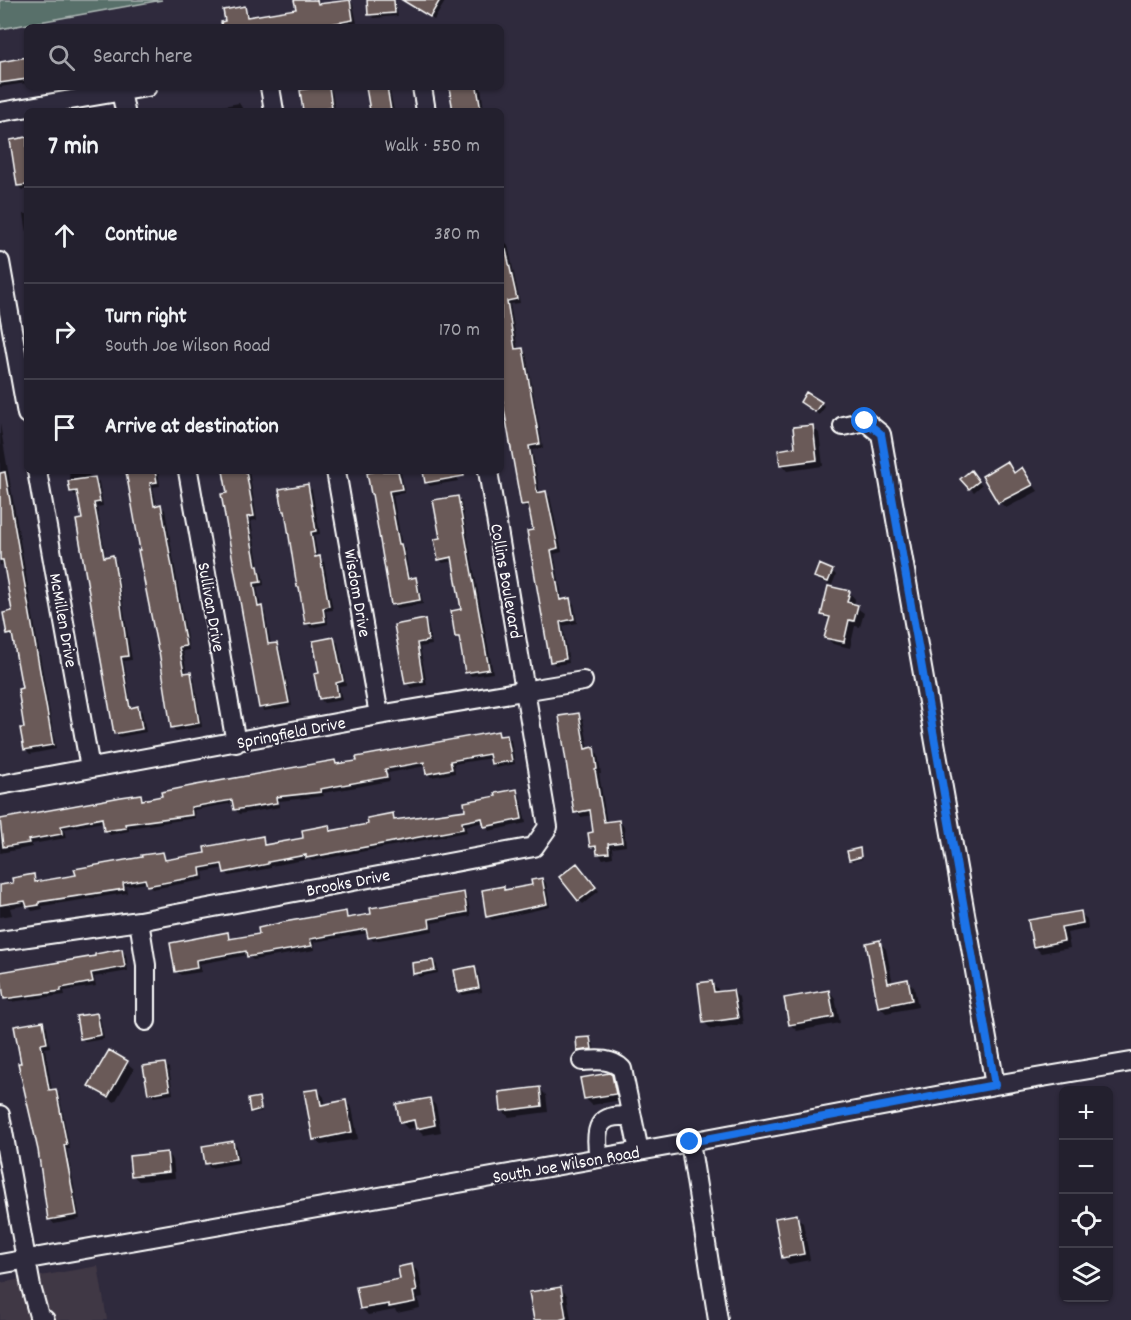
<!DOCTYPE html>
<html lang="en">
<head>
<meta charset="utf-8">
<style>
	:root { --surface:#23202e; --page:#2b2836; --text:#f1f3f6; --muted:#a3a3aa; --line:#403e4a }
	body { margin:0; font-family:Dekko,sans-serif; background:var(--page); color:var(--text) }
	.controls { position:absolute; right:18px; bottom:18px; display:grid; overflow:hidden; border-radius:9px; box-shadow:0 2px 4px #0004 }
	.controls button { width:54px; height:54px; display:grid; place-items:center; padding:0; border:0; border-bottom:2px solid var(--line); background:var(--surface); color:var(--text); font:30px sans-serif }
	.stop { position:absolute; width:18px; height:18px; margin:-14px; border:4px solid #1a73e8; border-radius:50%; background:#fff }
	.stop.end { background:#1a73e8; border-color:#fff; box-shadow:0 2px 6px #0008 }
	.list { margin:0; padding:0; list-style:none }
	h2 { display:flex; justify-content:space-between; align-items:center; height:78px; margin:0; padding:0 24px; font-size:26px }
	h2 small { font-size:20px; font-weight:400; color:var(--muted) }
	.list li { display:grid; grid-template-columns:39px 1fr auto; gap:18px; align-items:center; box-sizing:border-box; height:96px; padding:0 24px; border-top:2px solid var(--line) }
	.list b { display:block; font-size:22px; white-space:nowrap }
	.list p { margin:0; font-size:20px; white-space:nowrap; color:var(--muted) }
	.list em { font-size:20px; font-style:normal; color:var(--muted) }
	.icon { flex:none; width:33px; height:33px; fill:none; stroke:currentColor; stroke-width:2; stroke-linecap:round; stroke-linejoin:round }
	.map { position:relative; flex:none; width:1131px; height:1320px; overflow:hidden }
	.search { position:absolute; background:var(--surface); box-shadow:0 2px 4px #0004; left:24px; top:24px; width:480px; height:66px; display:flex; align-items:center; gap:15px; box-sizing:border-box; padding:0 21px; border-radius:9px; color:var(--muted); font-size:22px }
	.panel { position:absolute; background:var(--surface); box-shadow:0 2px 4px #0004; left:24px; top:108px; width:480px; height:366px; border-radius:9px }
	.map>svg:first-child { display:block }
	.built { fill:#413845 }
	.green { fill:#596f6a; stroke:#acb7b4; stroke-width:1.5 }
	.shadow { fill:#0007 }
	.building { fill:#6b5a59; stroke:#fff; stroke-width:1.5 }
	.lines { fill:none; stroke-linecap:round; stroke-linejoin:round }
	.minor-casing { stroke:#fff; stroke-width:22 }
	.minor { stroke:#2f2a3d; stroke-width:18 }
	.route { stroke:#1a73e8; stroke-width:8 }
	.labels { text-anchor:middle; stroke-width:4.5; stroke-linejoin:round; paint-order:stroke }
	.street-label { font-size:18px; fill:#fff; stroke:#2f2a3d }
</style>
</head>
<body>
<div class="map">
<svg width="1131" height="1320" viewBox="0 0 1131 1320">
	<rect width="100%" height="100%" fill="#2f2a3d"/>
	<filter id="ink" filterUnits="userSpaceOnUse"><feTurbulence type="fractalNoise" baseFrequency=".0167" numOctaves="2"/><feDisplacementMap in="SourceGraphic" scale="12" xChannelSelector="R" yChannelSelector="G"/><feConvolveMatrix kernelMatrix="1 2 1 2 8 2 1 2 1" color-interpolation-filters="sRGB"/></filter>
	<g filter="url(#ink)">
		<path class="built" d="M 98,1266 L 107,1320 L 0,1320 L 0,1283 Z"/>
		<path class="green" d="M 0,0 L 162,0 L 0,29 Z"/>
		<path class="shadow" d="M 306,0 L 318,0 L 321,5 L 349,0 L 353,4 L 357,23 L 335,27 L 212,27 L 227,24 L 244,8 L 248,12 L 250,19 L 298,10 Z
			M 368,0 L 395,0 L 398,16 L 374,18 L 370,14 Z
			M 415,0 L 446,0 L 434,20 L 412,5 Z
			M 0,58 L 1,63 L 27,58 L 27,83 L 0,87 Z
			M 325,87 L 328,87 L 332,91 L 335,111 L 305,111 L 301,91 Z
			M 367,87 L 389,87 L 394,111 L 374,111 Z
			M 450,87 L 481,87 L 484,111 L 455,111 Z
			M 239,103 L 244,111 L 213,111 L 213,108 Z
			M 27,139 L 27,192 L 27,189 L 22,190 L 18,186 Z
			M 24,214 L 27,214 L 27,233 Z
			M 501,241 L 504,241 L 508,245 L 520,303 L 510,304 L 518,350 L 522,349 L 526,353 L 543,448 L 532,450 L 540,494 L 546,493 L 550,497 L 562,552 L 554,554 L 563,601 L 569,600 L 574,604 L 577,623 L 563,626 L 569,663 L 555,665 L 551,661 L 530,508 L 526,508 L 522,504 L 501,381 Z
			M 821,403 L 825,407 L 819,415 L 806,405 Z
			M 0,424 L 56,749 L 30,754 L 26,750 L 24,689 L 15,638 L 12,638 L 8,634 L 14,612 L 5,564 L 0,565 Z
			M 812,426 L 819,433 L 823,466 L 788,471 L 782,464 L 797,449 Z
			M 1006,463 L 1015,474 L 1022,469 L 1038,491 L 1006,508 L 999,502 Z
			M 69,471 L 88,471 L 90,479 L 95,478 L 99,482 L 103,506 L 97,507 L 106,558 L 112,557 L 116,561 L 132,660 L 124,661 L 132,709 L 138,708 L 142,712 L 146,732 L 120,737 L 115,733 L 84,520 L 80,495 L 75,495 L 71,491 Z
			M 138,471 L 158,471 L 160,486 L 153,487 L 157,507 L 161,506 L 165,510 L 189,650 L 183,651 L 187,674 L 190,674 L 194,678 L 202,727 L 176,731 L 172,727 L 170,702 L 142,551 Z
			M 220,471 L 249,471 L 257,520 L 251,521 L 259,569 L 262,572 L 264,585 L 257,587 L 261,608 L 265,612 L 271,645 L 276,644 L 280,649 L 292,706 L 264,711 L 260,707 L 229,494 L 225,472 Z
			M 368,471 L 400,471 L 401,473 L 405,493 L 393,495 L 402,546 L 405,549 L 410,580 L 415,579 L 419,583 L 423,604 L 397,608 L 393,604 Z
			M 424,471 L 457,471 L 458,481 L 430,486 L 426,482 Z
			M 974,476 L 982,485 L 974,492 L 970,488 Z
			M 308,486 L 312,490 L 320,534 L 314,535 L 318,558 L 324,562 L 333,610 L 326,611 L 328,624 L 311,628 L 307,623 L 301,589 L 298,587 L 287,514 L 284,511 Z
			M 457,497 L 461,501 L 493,673 L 471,676 L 467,672 L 461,641 L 457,636 L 463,611 L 454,561 L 443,563 L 439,559 L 442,539 Z
			M 832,571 L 836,575 L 832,585 L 820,581 L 816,577 Z
			M 849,592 L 855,599 L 854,606 L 864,613 L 860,627 L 855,626 L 850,648 L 833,644 L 826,637 L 830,621 L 822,615 Z
			M 424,621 L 428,625 L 432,645 L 420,647 L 427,685 L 411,688 L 407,683 L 396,626 Z
			M 334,639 L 338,643 L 346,685 L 339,686 L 342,700 L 324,703 L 320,699 L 321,674 Z
			M 578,715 L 583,719 L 589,750 L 593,749 L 598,754 L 601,774 L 599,774 L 607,823 L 619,821 L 624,826 L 626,846 L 612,848 L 613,857 L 603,859 L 592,846 L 594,833 L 592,815 L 581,817 L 576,812 Z
			M 497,733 L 502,737 L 507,736 L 511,740 L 515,764 L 496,768 L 492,764 L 491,758 L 454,764 L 455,773 L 431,777 L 427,773 L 426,766 L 388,773 L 390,781 L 323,793 L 324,796 L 279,801 L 280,807 L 239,814 L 235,809 L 234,803 L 194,810 L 195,818 L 129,828 L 129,831 L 110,835 L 106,831 L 104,822 L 64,829 L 66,838 L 32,844 L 32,847 L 0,853 L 0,821 L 121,798 L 141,796 L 145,800 L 334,762 L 338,766 Z
			M 516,791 L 520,795 L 526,823 L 489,831 L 485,822 L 465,826 L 467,832 L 312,861 L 310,859 L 271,866 L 271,868 L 229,876 L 225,868 L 203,872 L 204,880 L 152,889 L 148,883 L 126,886 L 127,893 L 42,906 L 43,909 L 32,911 L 28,905 L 10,908 L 12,915 L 0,917 L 0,886 L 15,884 L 33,875 L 38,883 L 77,876 L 163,853 L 167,861 L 207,854 L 262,838 L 267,846 L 305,839 L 328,826 L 332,832 L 370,825 L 393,815 L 397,821 L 467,811 Z
			M 859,850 L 862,859 L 852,861 L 850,859 Z
			M 581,869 L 599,891 L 583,904 L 579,900 Z
			M 542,879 L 546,883 L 550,907 L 492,920 L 488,916 L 503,887 L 507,891 L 534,886 Z
			M 463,893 L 467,897 L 471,916 L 432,923 L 433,931 L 373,941 L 369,933 L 314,942 L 315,950 L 253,960 L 248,955 L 199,964 L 201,972 L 181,975 L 176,971 L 227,933 L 232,940 L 261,935 L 346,913 L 350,920 Z
			M 1080,913 L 1087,919 L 1088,929 L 1067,933 L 1070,948 L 1041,953 L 1034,946 Z
			M 879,942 L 886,949 L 893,984 L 907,981 L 914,987 L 918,1007 L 886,1013 L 879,1006 Z
			M 122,951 L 126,955 L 128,971 L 94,977 L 96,986 L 64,991 L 65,995 L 10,1002 L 5,998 Z
			M 433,961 L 437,965 L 438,973 L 419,977 L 415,973 Z
			M 474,968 L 478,972 L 482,992 L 463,995 L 459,991 Z
			M 711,983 L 718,989 L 718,993 L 733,991 L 739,998 L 743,1024 L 711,1029 L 704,1022 Z
			M 829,991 L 835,998 L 840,1023 L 797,1031 L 790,1024 Z
			M 96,1014 L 100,1018 L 104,1039 L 86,1042 L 81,1038 Z
			M 43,1023 L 47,1027 L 50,1047 L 45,1048 L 52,1091 L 55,1090 L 59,1094 L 70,1149 L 67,1149 L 80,1219 L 54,1224 L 50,1219 L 48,1199 L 22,1064 Z
			M 589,1038 L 593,1042 L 595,1053 L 583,1054 L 579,1050 Z
			M 109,1052 L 127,1063 L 134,1069 L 115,1102 L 97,1092 L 90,1086 Z
			M 165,1064 L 169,1068 L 173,1094 L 154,1097 L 150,1093 Z
			M 611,1076 L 618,1083 L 621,1100 L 592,1105 L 586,1099 Z
			M 539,1088 L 546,1095 L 548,1112 L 509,1117 L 503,1111 Z
			M 318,1090 L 324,1097 L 326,1106 L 346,1102 L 352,1108 L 358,1139 L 321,1145 L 314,1139 Z
			M 259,1099 L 262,1111 L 253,1113 L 252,1111 Z
			M 430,1099 L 436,1106 L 441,1132 L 424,1135 L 416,1127 L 408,1129 L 401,1122 Z
			M 233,1142 L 237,1146 L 239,1163 L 210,1168 L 206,1163 Z
			M 166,1153 L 173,1160 L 175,1178 L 139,1181 L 132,1175 Z
			M 796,1216 L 803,1223 L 810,1260 L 789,1264 L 783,1257 Z
			M 412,1266 L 419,1272 L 423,1297 L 418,1298 L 420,1308 L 397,1313 L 395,1310 L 368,1315 L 362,1308 L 402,1280 Z
			M 560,1288 L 567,1295 L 571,1320 L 535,1320 Z"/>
		<path class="building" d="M 294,0 L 317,0 L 318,4 L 350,0 L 353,20 L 314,27 L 222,27 L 221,22 L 225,21 L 223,10 L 245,6 L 247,17 L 296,9 Z
			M 367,0 L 394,0 L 395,13 L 368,15 Z
			M 402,0 L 440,0 L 430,17 Z
			M 27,57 L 27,79 L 0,83 L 0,62 Z
			M 316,87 L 329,87 L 332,108 L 303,111 L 300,90 Z
			M 366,87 L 387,87 L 391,111 L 370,111 Z
			M 449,87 L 477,87 L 481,111 L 453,111 Z
			M 27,137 L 27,185 L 17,186 L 10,140 Z
			M 506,250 L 517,299 L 507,301 L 515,349 L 523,348 L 540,444 L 529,446 L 537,493 L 546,491 L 558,548 L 551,550 L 560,600 L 570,598 L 574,619 L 560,622 L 566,659 L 550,662 L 527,531 L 533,530 L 528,504 L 521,505 L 501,392 L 501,251 Z
			M 806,392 L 822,402 L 815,412 L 800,402 Z
			M 813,425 L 817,460 L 780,465 L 778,450 L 795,447 L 793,427 Z
			M 1007,461 L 1014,473 L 1022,467 L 1033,485 L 998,503 L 982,476 Z
			M 971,470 L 979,481 L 969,489 L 960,479 Z
			M 132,471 L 155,471 L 157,482 L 150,483 L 154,506 L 161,504 L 186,646 L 179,647 L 184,673 L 191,672 L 199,723 L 171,728 L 159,651 L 158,651 L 138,550 L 140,550 L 126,472 Z
			M 223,471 L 246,471 L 254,516 L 247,517 L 256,566 L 258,566 L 261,582 L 254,583 L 258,607 L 262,606 L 268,644 L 277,643 L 289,703 L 259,708 L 221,494 L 227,493 Z
			M 376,471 L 398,471 L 402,489 L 389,491 L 399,544 L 401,544 L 408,579 L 416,577 L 420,600 L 391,605 L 372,494 L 371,494 L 367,473 Z
			M 423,471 L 463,471 L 464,476 L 425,483 Z
			M 5,472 L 53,745 L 24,750 L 20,728 L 24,728 L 18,689 L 22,688 L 12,634 L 7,635 L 3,613 L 12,611 L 3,560 L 0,560 L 0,473 Z
			M 95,477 L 100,502 L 94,503 L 104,557 L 113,555 L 117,577 L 128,656 L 121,657 L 130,708 L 138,706 L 142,729 L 114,734 L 76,520 L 82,519 L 77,491 L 70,492 L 68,481 Z
			M 308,484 L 316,531 L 311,532 L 315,557 L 320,556 L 329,606 L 323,608 L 325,621 L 305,624 L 299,587 L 297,587 L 285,511 L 283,511 L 279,489 Z
			M 458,496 L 489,669 L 465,673 L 459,637 L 455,637 L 451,611 L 461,609 L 452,557 L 438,560 L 434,539 L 440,538 L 433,500 Z
			M 819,564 L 833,570 L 828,582 L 814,577 Z
			M 828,586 L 850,591 L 847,602 L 858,605 L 854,621 L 849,620 L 844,642 L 824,638 L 830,617 L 821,615 Z
			M 425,619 L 428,641 L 417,643 L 423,681 L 405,684 L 394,625 Z
			M 334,637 L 343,681 L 336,683 L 338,696 L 319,699 L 314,674 L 319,673 L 313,641 Z
			M 579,713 L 585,749 L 594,747 L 597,769 L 595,770 L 604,822 L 619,820 L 622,842 L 608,844 L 609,853 L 597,854 L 596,846 L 590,847 L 588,833 L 593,832 L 590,810 L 574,813 L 559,716 Z
			M 498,731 L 499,736 L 507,735 L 512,761 L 491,764 L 489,754 L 450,761 L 452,769 L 426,774 L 424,762 L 385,769 L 387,777 L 320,789 L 321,792 L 276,797 L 277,803 L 234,810 L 232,800 L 191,807 L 192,815 L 125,824 L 126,828 L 104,831 L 102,818 L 61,826 L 62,834 L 28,840 L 29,843 L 3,847 L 0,819 L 121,797 L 141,794 L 142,800 L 162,796 L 161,792 L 196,785 L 335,760 L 336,764 L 357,761 L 356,757 Z
			M 517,789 L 522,819 L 484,827 L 482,818 L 462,822 L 463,829 L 398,841 L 306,858 L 306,855 L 268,862 L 268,864 L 224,873 L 222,864 L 200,868 L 201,876 L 147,886 L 145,879 L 123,883 L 124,889 L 39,902 L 39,905 L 27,907 L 25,901 L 0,905 L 0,885 L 13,883 L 12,878 L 34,874 L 35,882 L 76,875 L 74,869 L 142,857 L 141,855 L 163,852 L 165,860 L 205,853 L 204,847 L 263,836 L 264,845 L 303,838 L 302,830 L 329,825 L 330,831 L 368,824 L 367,818 L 393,813 L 394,820 L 465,810 L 464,802 L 496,796 L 495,793 Z
			M 860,848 L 861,857 L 849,860 L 847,851 Z
			M 577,863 L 596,887 L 578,901 L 559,877 Z
			M 542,878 L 547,904 L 486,917 L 482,890 L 504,886 L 504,890 L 532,885 L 531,880 Z
			M 464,892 L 467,912 L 429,919 L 430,927 L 368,938 L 366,929 L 310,939 L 312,946 L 247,957 L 246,951 L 196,960 L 197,968 L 175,972 L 170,943 L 228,932 L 229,939 L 259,934 L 258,928 L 284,922 L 346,911 L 347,918 L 371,914 L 370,908 Z
			M 1081,911 L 1083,923 L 1061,927 L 1064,941 L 1033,947 L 1028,920 Z
			M 880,940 L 888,983 L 908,979 L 912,1000 L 878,1007 L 866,943 Z
			M 122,949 L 125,967 L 91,973 L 93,982 L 61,988 L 61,991 L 4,999 L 0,972 L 95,956 L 95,954 Z
			M 433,960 L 435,970 L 413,974 L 412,963 Z
			M 475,966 L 479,988 L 458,992 L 454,970 Z
			M 712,981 L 714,992 L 733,990 L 738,1018 L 703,1023 L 698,983 Z
			M 829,990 L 834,1017 L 789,1025 L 784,998 Z
			M 97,1013 L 101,1035 L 80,1039 L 76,1016 Z
			M 43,1021 L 47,1043 L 41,1044 L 49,1090 L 56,1089 L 67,1145 L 64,1145 L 77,1215 L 48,1220 L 38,1150 L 18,1063 L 21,1063 L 14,1026 Z
			M 590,1037 L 592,1049 L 577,1051 L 576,1038 Z
			M 109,1050 L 128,1061 L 108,1097 L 88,1086 Z
			M 165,1063 L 170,1090 L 148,1094 L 143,1066 Z
			M 609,1073 L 612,1075 L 616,1094 L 584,1099 L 580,1078 Z
			M 540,1087 L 542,1106 L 501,1111 L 499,1092 Z
			M 318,1089 L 321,1105 L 346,1100 L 352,1132 L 313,1140 L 304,1091 Z
			M 259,1097 L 261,1109 L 250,1112 L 248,1099 Z
			M 430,1098 L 435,1125 L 416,1129 L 414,1120 L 400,1123 L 396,1104 Z
			M 233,1141 L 236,1159 L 205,1164 L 202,1146 Z
			M 167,1152 L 169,1172 L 131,1176 L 129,1156 Z
			M 797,1214 L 804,1254 L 782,1258 L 775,1218 Z
			M 412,1264 L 417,1291 L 413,1292 L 415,1302 L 389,1307 L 389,1304 L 360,1309 L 356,1287 L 400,1279 L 398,1267 Z
			M 561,1287 L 566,1318 L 559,1320 L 534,1320 L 529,1292 Z"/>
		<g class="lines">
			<defs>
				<path id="minor" d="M 270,87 L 274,111
					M 422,87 L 426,111
					M 121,91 L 125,111
					M 0,112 L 147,87
					M 0,262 L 27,414
					M 843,426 L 865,421 L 881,434 L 995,1085
					M 37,471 L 90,768
					M 188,471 L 236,743
					M 336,471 L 379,715
					M 0,785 L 379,715 L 583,681
					M 139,921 L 146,965 L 146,1021
					M 0,941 L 139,921 L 534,847 L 548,827 L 488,471
					M 582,1061 C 596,1060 611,1058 622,1069 L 639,1151
					M 0,1115 L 31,1287 L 39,1316 L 45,1320
					M 690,1142 L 718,1320
					M 599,1158 C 594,1129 597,1112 632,1117
					M 0,1264 L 690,1142 L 995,1085 L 1131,1062"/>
			</defs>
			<use href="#minor" class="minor-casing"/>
			<use href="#minor" class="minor"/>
		</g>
	</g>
	<g class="lines" filter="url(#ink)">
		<path class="route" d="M 690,1142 L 995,1085 L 881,434 L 865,421"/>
	</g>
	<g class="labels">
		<g class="street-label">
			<text transform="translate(507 581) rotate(80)" y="6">Collins Boulevard</text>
			<text transform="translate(358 593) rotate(80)" y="6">Wisdom Drive</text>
			<text transform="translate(212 607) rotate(80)" y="6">Sullivan Drive</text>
			<text transform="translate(64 620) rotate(80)" y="6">McMillen Drive</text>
			<text transform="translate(291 732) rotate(-11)" y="6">Springfield Drive</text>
			<text transform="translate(348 882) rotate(-11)" y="6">Brooks Drive</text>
			<text transform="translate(566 1164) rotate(-10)" y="6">South Joe Wilson Road</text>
		</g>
	</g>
</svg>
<div class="controls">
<button>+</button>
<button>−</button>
<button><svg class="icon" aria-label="locate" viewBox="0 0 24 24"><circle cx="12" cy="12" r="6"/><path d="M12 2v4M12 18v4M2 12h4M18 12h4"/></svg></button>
<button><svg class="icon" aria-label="layers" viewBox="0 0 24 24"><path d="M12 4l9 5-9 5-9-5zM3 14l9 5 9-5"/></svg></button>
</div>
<div class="stop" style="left:865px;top:421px"></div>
<div class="stop end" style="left:690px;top:1142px"></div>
<div class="search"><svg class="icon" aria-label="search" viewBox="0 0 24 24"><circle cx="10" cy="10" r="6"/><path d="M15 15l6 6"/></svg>Search here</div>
<section class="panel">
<h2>7 min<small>Walk · 550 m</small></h2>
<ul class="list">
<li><svg class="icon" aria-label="ahead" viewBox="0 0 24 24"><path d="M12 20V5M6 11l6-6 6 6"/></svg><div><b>Continue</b></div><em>380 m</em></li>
<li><svg class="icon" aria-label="right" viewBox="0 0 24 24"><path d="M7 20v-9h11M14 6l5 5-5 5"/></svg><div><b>Turn right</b><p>South Joe Wilson Road</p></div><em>170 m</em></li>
<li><svg class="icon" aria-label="arrive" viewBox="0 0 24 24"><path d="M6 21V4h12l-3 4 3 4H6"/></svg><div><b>Arrive at destination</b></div></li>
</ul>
</section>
</div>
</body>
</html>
